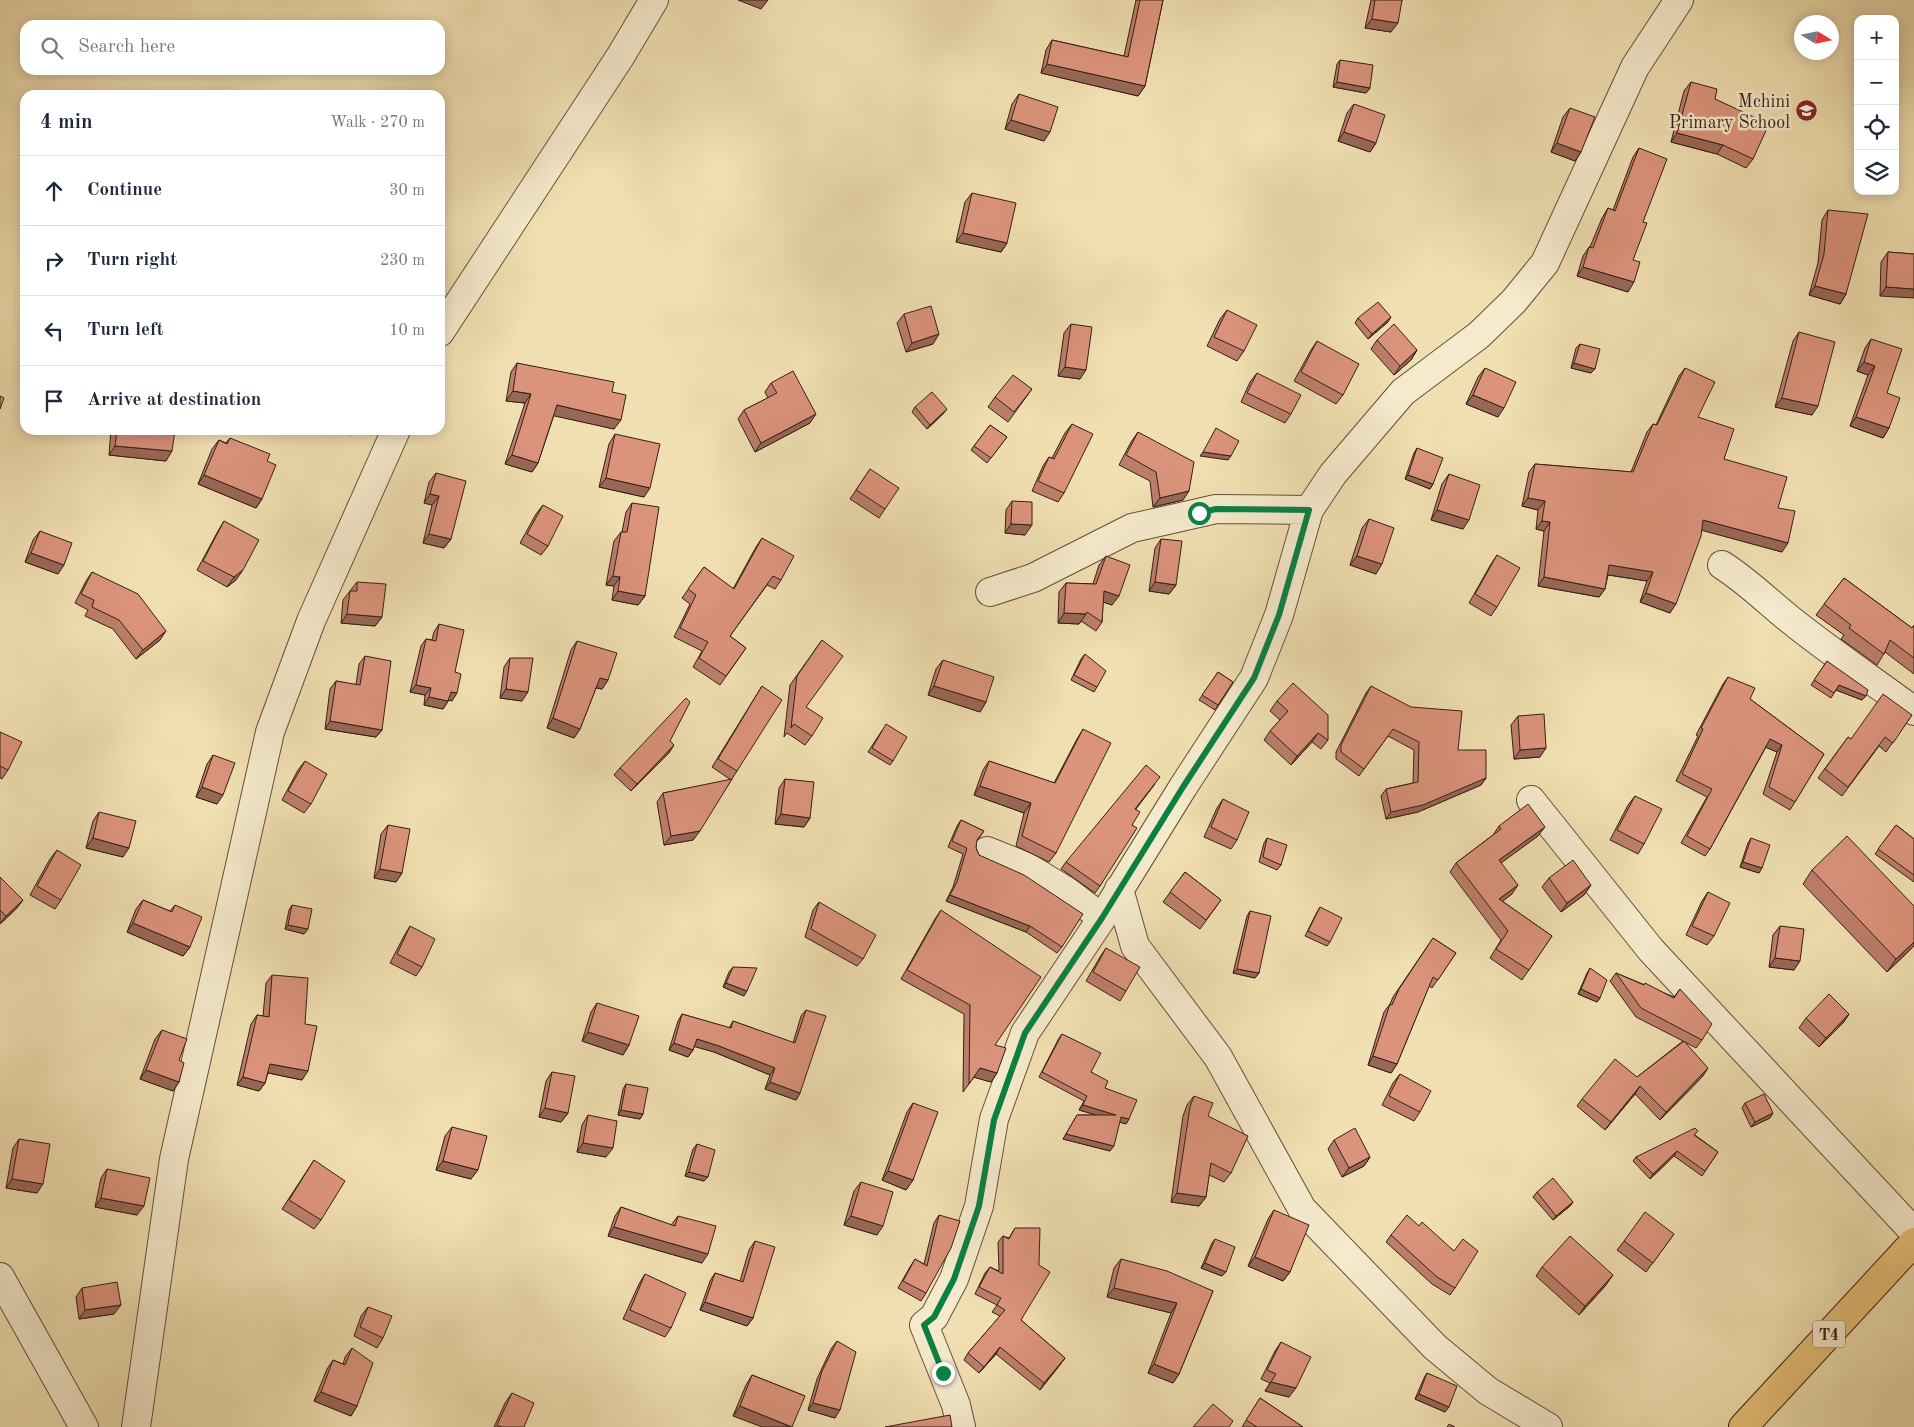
<!DOCTYPE html>
<html lang="en">
<head>
<meta charset="utf-8">
<style>
	:root { --surface:#fff; --page:#f2f2f3; --text:#1f2937; --muted:#747a83; --line:#e0e1e3 }
	body { margin:0; font-family:"Old Standard TT",serif; background:var(--page); color:var(--text) }
	.controls { position:absolute; right:15px; top:15px; display:grid; overflow:hidden; border-radius:10px; box-shadow:0 2px 12px #0003 }
	.controls button { width:45px; height:45px; display:grid; place-items:center; padding:0; border:0; border-bottom:1px solid var(--line); background:var(--surface); color:var(--text); font:25px sans-serif }
	.compass { position:absolute; left:1794px; top:15px; width:45px; height:45px; border-radius:50%; background:var(--surface); box-shadow:0 2px 12px #0003; rotate:100deg }
	.stop { position:absolute; width:15px; height:15px; margin:-11px; border:4px solid #0b8043; border-radius:50%; background:#fff }
	.stop.end { background:#0b8043; border-color:#fff; box-shadow:0 1px 5px #0008 }
	.list { margin:0; padding:0; list-style:none }
	h2 { display:flex; justify-content:space-between; align-items:center; height:65px; margin:0; padding:0 20px; font-size:21px }
	h2 small { font-size:16px; font-weight:400; color:var(--muted) }
	.list li { display:grid; grid-template-columns:32px 1fr auto; gap:15px; align-items:center; box-sizing:border-box; height:70px; padding:0 20px; border-top:1px solid var(--line) }
	.list b { display:block; font-size:19px; white-space:nowrap }
	.list em { font-size:16px; font-style:normal; color:var(--muted) }
	.icon { flex:none; width:28px; height:28px; fill:none; stroke:currentColor; stroke-width:2; stroke-linecap:round; stroke-linejoin:round }
	.map { position:relative; flex:none; width:1914px; height:1427px; overflow:hidden }
	.search { position:absolute; background:var(--surface); box-shadow:0 2px 12px #0003; left:20px; top:20px; width:425px; height:55px; display:flex; align-items:center; gap:12px; box-sizing:border-box; padding:0 18px; border-radius:15px; color:var(--muted); font-size:19px }
	.panel { position:absolute; background:var(--surface); box-shadow:0 2px 12px #0003; left:20px; top:90px; width:425px; height:345px; border-radius:15px }
	.map>svg:first-child { display:block }
	.lines { fill:none; stroke-linecap:round; stroke-linejoin:round }
	.minor-casing { stroke:#634f3c; stroke-width:30 }
	.tertiary-casing { stroke:#634f3c; stroke-width:30 }
	.trunk-casing { stroke:#341f15; stroke-width:30 }
	.minor { stroke:#f5eacc; stroke-width:28 }
	.tertiary { stroke:#f5eacc; stroke-width:28 }
	.trunk { stroke:#e8c078; stroke-width:28 }
	.wall { fill:#bc7e6b; stroke:#341f15 }
	.shaded-wall { fill:#996757; stroke:#341f15 }
	.building { fill:#db937c; stroke:#341f15 }
	.route { stroke:#0b8043; stroke-width:6 }
	.labels { text-anchor:middle; stroke-width:5; stroke-linejoin:round; paint-order:stroke }
	.shield { fill:#f5eacc; stroke:#6e5c4c; stroke-width:1 }
	.shield-label { font-size:16px; font-weight:bold; fill:#341f15 }
	.poi-label { font-size:18px; fill:#341f15; stroke:#f5eacc; text-anchor:end }
</style>
</head>
<body>
<div class="map">
<svg width="1914" height="1427" viewBox="0 0 1914 1427">
	<rect width="100%" height="100%" fill="#f0dfb0"/>
	<filter id="stains"><feTurbulence type="fractalNoise" baseFrequency=".004" numOctaves="4"/><feColorMatrix values="0 0 0 0 .2 0 0 0 0 .09 0 0 0 0 .02 0 0 0 .5 -.17"/></filter>
	<radialGradient id="worn" r=".72"><stop offset=".6" stop-color="#630" stop-opacity="0"/><stop offset="1" stop-color="#630" stop-opacity=".3"/></radialGradient>
	<g class="lines">
		<defs>
			<path id="minor" d="M 440,332 L 620,57 L 654,0
				M 1722,565 C 1749,582 1772,606 1797,625 C 1835,655 1875,682 1914,711
				M 990,592 L 1033,578 L 1132,528 L 1216,509 L 1309,510
				M 1531,800 L 1651,950 L 1914,1232
				M 987,851 L 1027,867 L 1068,892 L 1102,918
				M 1119,889 L 1135,946 L 1218,1057 L 1302,1209 L 1435,1347 L 1488,1391 L 1548,1427
				M 136,1427 L 174,1159 L 270,732 L 311,621 L 396,430
				M 961,1427 L 956,1405 L 924,1325 L 934,1317 L 954,1279 L 979,1206 L 994,1119 L 1025,1033 L 1102,918 L 1183,787 L 1254,678 L 1279,615 L 1309,510 L 1333,474 L 1403,392 L 1479,335 L 1514,301 L 1545,263 L 1635,67 L 1679,0"/>
			<path id="tertiary" d="M 0,1277 L 84,1427"/>
			<path id="trunk" d="M 1743,1427 L 1914,1242"/>
		</defs>
		<use href="#minor" class="minor-casing"/>
		<use href="#tertiary" class="tertiary-casing"/>
		<use href="#trunk" class="trunk-casing"/>
		<use href="#minor" class="minor"/>
		<use href="#tertiary" class="tertiary"/>
		<use href="#trunk" class="trunk"/>
	</g>
	<path class="wall" d="M 1136,0 L 1163,0 L 1145,86 L 1138,96 L 1041,73 L 1046,50 L 1052,40 L 1124,56 Z
		M 1371,0 L 1402,0 L 1391,32 L 1365,28 Z
		M 1340,60 L 1370,88 L 1366,93 L 1333,87 L 1337,64 Z
		M 1691,82 L 1715,99 L 1753,159 L 1746,168 L 1717,154 L 1671,142 L 1684,91 Z
		M 1019,94 L 1044,141 L 1005,129 L 1012,104 Z
		M 1354,104 L 1376,143 L 1370,152 L 1338,141 L 1347,113 Z
		M 1570,108 L 1581,152 L 1575,161 L 1551,152 L 1563,117 Z
		M 1639,148 L 1643,222 L 1633,260 L 1628,292 L 1577,276 L 1583,256 L 1589,247 L 1590,247 L 1602,218 L 1608,208 L 1613,210 L 1633,157 Z
		M 972,193 L 1007,243 L 1001,252 L 956,242 L 965,202 Z
		M 1828,210 L 1846,294 L 1840,304 L 1809,295 L 1818,263 L 1822,220 Z
		M 1888,252 L 1914,254 L 1880,296 L 1881,262 Z
		M 1227,310 L 1244,351 L 1237,361 L 1207,346 L 1220,319 Z
		M 904,314 L 933,344 L 906,352 L 897,323 Z
		M 1358,318 L 1388,322 L 1368,339 L 1355,323 Z
		M 1071,324 L 1080,379 L 1058,376 L 1064,333 Z
		M 1799,332 L 1812,415 L 1775,407 L 1793,341 Z
		M 1871,339 L 1887,393 L 1889,428 L 1883,438 L 1850,426 L 1868,375 L 1857,371 L 1865,348 Z
		M 1377,340 L 1417,350 L 1411,360 L 1394,375 L 1371,349 Z
		M 1317,341 L 1343,395 L 1336,404 L 1294,381 L 1311,350 Z
		M 1580,344 L 1591,373 L 1571,368 L 1576,348 Z
		M 517,363 L 612,392 L 614,429 L 554,415 L 538,463 L 532,472 L 505,464 L 525,403 L 506,401 L 511,372 Z
		M 1485,368 L 1498,417 L 1466,404 L 1478,377 Z
		M 1685,368 L 1698,417 L 1724,459 L 1778,508 L 1782,552 L 1702,530 L 1670,613 L 1640,602 L 1647,581 L 1608,575 L 1605,589 L 1599,597 L 1538,586 L 1544,531 L 1536,529 L 1538,510 L 1522,506 L 1529,472 L 1535,464 L 1631,472 L 1647,432 L 1653,424 L 1656,425 L 1679,376 Z
		M 1257,373 L 1291,414 L 1285,423 L 1241,402 L 1250,382 Z
		M 771,383 L 810,423 L 755,452 L 738,419 L 744,410 L 768,398 L 765,392 Z
		M 1032,389 L 1008,422 L 988,407 L 995,397 Z
		M 915,407 L 943,414 L 927,429 L 912,412 Z
		M 1072,424 L 1064,493 L 1058,502 L 1032,491 L 1043,466 L 1049,457 L 1052,458 L 1065,433 Z
		M 990,425 L 1007,437 L 987,463 L 971,450 Z
		M 111,430 L 175,430 L 166,461 L 109,455 Z
		M 1138,432 L 1183,500 L 1153,507 L 1150,481 L 1119,465 L 1131,442 Z
		M 615,434 L 644,497 L 599,487 L 609,444 Z
		M 230,438 L 262,499 L 256,508 L 198,484 L 212,449 L 219,440 L 226,443 Z
		M 1417,448 L 1433,484 L 1430,489 L 1405,479 L 1414,453 Z
		M 870,469 L 885,509 L 879,518 L 850,499 Z
		M 436,473 L 451,539 L 444,548 L 423,543 L 432,505 L 424,503 L 429,482 Z
		M 1449,474 L 1463,529 L 1431,520 L 1442,484 Z
		M 1012,501 L 1025,535 L 1005,533 L 1006,510 Z
		M 632,503 L 645,596 L 638,605 L 612,600 L 614,586 L 606,585 L 614,541 L 621,532 L 622,532 L 626,512 Z
		M 543,505 L 548,546 L 541,555 L 520,543 L 536,514 Z
		M 1369,519 L 1376,574 L 1350,565 L 1362,528 Z
		M 224,521 L 236,580 L 227,587 L 197,570 L 218,531 Z
		M 40,531 L 58,574 L 25,562 L 33,540 Z
		M 762,538 L 781,580 L 775,589 L 767,585 L 730,636 L 746,648 L 720,685 L 693,667 L 702,651 L 674,637 L 690,604 L 682,598 L 704,567 L 733,589 L 756,547 Z
		M 1161,539 L 1176,585 L 1169,594 L 1149,591 L 1155,548 Z
		M 1497,555 L 1497,607 L 1491,616 L 1469,603 L 1491,564 Z
		M 1106,556 L 1112,605 L 1103,602 L 1102,622 L 1096,631 L 1081,621 L 1079,624 L 1058,623 L 1059,592 L 1066,583 L 1093,584 L 1099,565 Z
		M 92,572 L 160,640 L 136,659 L 113,629 L 85,616 L 88,610 L 75,603 L 86,581 Z
		M 1844,578 L 1912,628 L 1914,625 L 1914,674 L 1885,652 L 1877,665 L 1841,639 L 1844,635 L 1816,615 Z
		M 357,582 L 382,617 L 375,626 L 341,623 L 343,600 Z
		M 439,624 L 455,672 L 452,701 L 449,700 L 443,709 L 424,705 L 425,695 L 410,692 L 421,646 L 426,639 L 432,640 L 434,632 Z
		M 822,640 L 806,707 L 812,736 L 805,745 L 787,733 L 784,737 L 790,685 Z
		M 577,641 L 608,680 L 602,689 L 596,688 L 580,729 L 574,738 L 547,728 L 571,650 Z
		M 1085,654 L 1097,687 L 1094,692 L 1071,680 L 1081,659 Z
		M 365,656 L 382,730 L 376,737 L 325,729 L 330,689 L 336,681 L 356,685 L 359,664 Z
		M 510,658 L 522,701 L 500,698 L 504,667 Z
		M 943,660 L 986,702 L 980,712 L 928,695 L 936,669 Z
		M 1827,661 L 1866,696 L 1862,700 L 1836,690 L 1831,698 L 1811,685 Z
		M 1218,672 L 1233,682 L 1215,710 L 1199,700 Z
		M 1728,677 L 1750,699 L 1824,754 L 1790,810 L 1763,794 L 1777,752 L 1766,747 L 1710,849 L 1705,856 L 1681,843 L 1707,797 L 1676,781 L 1698,736 L 1696,735 L 1723,684 Z
		M 762,686 L 737,771 L 693,840 L 664,845 L 657,802 L 663,793 L 731,780 L 712,767 Z
		M 1371,686 L 1458,750 L 1486,778 L 1481,785 L 1418,812 L 1386,819 L 1381,796 L 1386,789 L 1413,783 L 1414,750 L 1388,736 L 1359,776 L 1336,759 L 1336,752 L 1366,693 Z
		M 1277,701 L 1328,740 L 1321,749 L 1312,742 L 1291,765 L 1264,740 L 1270,731 L 1280,720 L 1270,711 Z
		M 1912,715 L 1886,752 L 1879,746 L 1842,796 L 1818,778 L 1848,737 L 1851,739 Z
		M 1518,716 L 1540,757 L 1514,759 L 1511,725 Z
		M 883,729 L 893,761 L 890,765 L 868,752 Z
		M 1083,729 L 1056,853 L 1049,862 L 1016,846 L 1024,813 L 974,795 L 983,770 L 989,761 L 1054,783 L 1077,739 Z
		M 0,732 L 8,770 L 2,779 L 0,778 Z
		M 670,741 L 669,753 L 631,791 L 614,775 L 620,768 Z
		M 213,755 L 217,804 L 196,797 L 207,764 Z
		M 305,761 L 311,804 L 304,813 L 282,800 L 298,770 Z
		M 785,779 L 810,818 L 804,827 L 775,824 L 779,788 Z
		M 1155,784 L 1136,809 L 1132,825 L 1100,886 L 1095,893 L 1061,869 L 1066,862 Z
		M 1635,796 L 1644,844 L 1638,854 L 1610,840 L 1628,805 Z
		M 1223,799 L 1237,840 L 1231,849 L 1204,837 L 1217,808 Z
		M 99,812 L 123,857 L 86,848 L 93,821 Z
		M 961,820 L 984,831 L 976,842 L 976,848 L 979,855 L 1062,947 L 1057,953 L 1026,932 L 946,901 L 953,887 L 963,854 L 948,847 L 957,826 Z
		M 388,825 L 402,873 L 396,882 L 374,878 L 381,834 Z
		M 1896,825 L 1914,839 L 1914,882 L 1875,854 Z
		M 1499,826 L 1538,836 L 1501,862 L 1512,894 L 1502,901 L 1552,936 L 1522,980 L 1490,958 L 1501,940 L 1450,872 L 1456,863 L 1493,835 Z
		M 1267,838 L 1281,865 L 1277,870 L 1259,862 L 1264,843 Z
		M 1751,838 L 1759,873 L 1740,867 L 1748,843 Z
		M 57,850 L 61,900 L 55,909 L 30,895 L 50,859 Z
		M 1812,870 L 1914,946 L 1887,972 L 1803,884 Z
		M 1185,872 L 1221,900 L 1200,929 L 1163,902 Z
		M 0,877 L 23,900 L 16,909 L 0,924 Z
		M 1549,878 L 1591,885 L 1584,895 L 1561,912 L 1542,887 Z
		M 1708,892 L 1714,936 L 1707,945 L 1686,935 L 1702,901 Z
		M 143,900 L 170,911 L 175,905 L 190,947 L 183,956 L 127,932 L 136,909 Z
		M 819,902 L 863,959 L 857,966 L 805,937 L 813,910 Z
		M 292,905 L 304,934 L 285,929 L 289,910 Z
		M 1320,907 L 1330,942 L 1327,946 L 1305,936 L 1317,912 Z
		M 941,910 L 995,1045 L 997,1073 L 991,1082 L 974,1077 L 963,1092 L 964,1014 L 901,979 L 935,919 Z
		M 1250,911 L 1259,973 L 1255,978 L 1233,973 L 1247,916 Z
		M 410,926 L 422,967 L 416,976 L 390,963 L 404,936 Z
		M 1780,926 L 1794,970 L 1769,967 L 1773,935 Z
		M 1433,938 L 1456,953 L 1432,988 L 1429,986 L 1397,1064 L 1391,1073 L 1368,1065 L 1384,1012 L 1390,1004 L 1393,997 Z
		M 1106,948 L 1126,991 L 1120,1001 L 1086,981 L 1100,957 Z
		M 733,967 L 744,996 L 723,987 L 729,972 Z
		M 1590,968 L 1600,998 L 1597,1002 L 1578,994 L 1587,973 Z
		M 1616,973 L 1674,997 L 1680,989 L 1702,1040 L 1696,1048 L 1685,1042 L 1703,1076 L 1660,1120 L 1635,1094 L 1605,1130 L 1577,1106 L 1582,1099 L 1637,1077 L 1683,1041 L 1636,1017 L 1610,981 Z
		M 272,975 L 305,1024 L 302,1080 L 268,1073 L 265,1083 L 259,1091 L 237,1085 L 251,1024 L 257,1015 L 263,1016 L 266,983 Z
		M 597,1003 L 629,1045 L 623,1055 L 582,1041 L 591,1012 Z
		M 806,1010 L 800,1093 L 796,1100 L 765,1089 L 770,1075 L 714,1052 L 694,1046 L 693,1050 L 688,1057 L 669,1050 L 678,1021 L 682,1014 L 729,1028 L 733,1021 L 793,1043 L 801,1016 Z
		M 1849,1014 L 1843,1023 L 1819,1047 L 1799,1028 L 1806,1018 Z
		M 162,1030 L 179,1060 L 179,1082 L 173,1091 L 140,1079 L 155,1039 Z
		M 1062,1034 L 1129,1119 L 1126,1124 L 1119,1122 L 1110,1151 L 1063,1139 L 1077,1115 L 1097,1115 L 1079,1110 L 1084,1101 L 1039,1077 L 1059,1038 Z
		M 552,1072 L 568,1113 L 561,1122 L 539,1117 L 546,1081 Z
		M 1400,1074 L 1420,1112 L 1414,1121 L 1382,1105 L 1393,1083 Z
		M 626,1084 L 643,1114 L 640,1119 L 618,1115 L 623,1089 Z
		M 1194,1096 L 1208,1116 L 1231,1173 L 1224,1182 L 1209,1175 L 1206,1197 L 1199,1206 L 1171,1202 L 1183,1116 L 1187,1105 Z
		M 913,1103 L 913,1180 L 906,1190 L 882,1180 L 907,1112 Z
		M 1745,1103 L 1770,1118 L 1751,1127 L 1742,1108 Z
		M 588,1115 L 606,1157 L 577,1152 L 582,1125 Z
		M 452,1127 L 471,1179 L 436,1170 L 445,1136 Z
		M 1695,1135 L 1718,1152 L 1702,1176 L 1674,1156 L 1650,1179 L 1633,1161 L 1636,1157 Z
		M 19,1139 L 37,1193 L 6,1188 L 13,1148 Z
		M 1334,1140 L 1370,1157 L 1364,1166 L 1342,1177 L 1328,1149 Z
		M 697,1144 L 704,1181 L 685,1176 L 693,1149 Z
		M 314,1160 L 321,1220 L 314,1229 L 282,1209 Z
		M 107,1169 L 137,1215 L 95,1207 L 101,1178 Z
		M 861,1182 L 877,1235 L 844,1225 L 854,1191 Z
		M 1537,1192 L 1573,1202 L 1570,1206 L 1553,1220 L 1533,1197 Z
		M 621,1207 L 671,1225 L 678,1216 L 702,1263 L 608,1236 L 615,1216 Z
		M 1274,1210 L 1290,1272 L 1283,1281 L 1248,1266 L 1268,1219 Z
		M 939,1215 L 926,1293 L 921,1301 L 898,1288 L 910,1267 L 915,1259 L 924,1264 L 934,1223 Z
		M 1419,1226 L 1454,1251 L 1455,1288 L 1450,1295 L 1432,1284 L 1386,1242 L 1391,1235 Z
		M 1015,1228 L 1021,1320 L 1065,1358 L 1040,1390 L 996,1354 L 979,1373 L 964,1360 L 968,1353 L 1000,1316 L 992,1312 L 997,1305 L 975,1294 L 985,1273 L 990,1267 L 999,1271 L 998,1242 L 1003,1236 L 1009,1238 Z
		M 1674,1234 L 1646,1272 L 1617,1250 L 1624,1241 Z
		M 1215,1239 L 1222,1276 L 1201,1268 L 1212,1243 Z
		M 755,1241 L 753,1318 L 747,1326 L 700,1310 L 710,1281 L 715,1273 L 740,1281 L 749,1250 Z
		M 1121,1259 L 1213,1291 L 1179,1374 L 1173,1383 L 1148,1373 L 1171,1313 L 1107,1297 L 1114,1268 Z
		M 1542,1267 L 1606,1285 L 1579,1315 L 1536,1276 Z
		M 645,1274 L 671,1328 L 665,1337 L 623,1319 L 639,1284 Z
		M 82,1288 L 114,1314 L 79,1319 L 76,1297 Z
		M 368,1307 L 383,1338 L 377,1348 L 354,1336 L 361,1316 Z
		M 837,1341 L 835,1418 L 808,1410 L 817,1379 L 831,1349 Z
		M 1281,1342 L 1289,1397 L 1265,1391 L 1270,1383 L 1261,1379 L 1275,1351 Z
		M 352,1348 L 357,1406 L 351,1416 L 314,1401 L 327,1369 L 333,1360 L 343,1364 L 345,1357 Z
		M 1427,1373 L 1445,1412 L 1415,1399 L 1424,1378 Z
		M 752,1375 L 805,1396 L 733,1416 L 746,1385 Z
		M 512,1393 L 524,1427 L 494,1427 L 505,1403 Z
		M 1260,1398 L 1303,1427 L 1242,1427 Z"/>
	<path class="shaded-wall" d="M 738,0 L 768,0 L 761,9 Z
		M 1372,19 L 1398,23 L 1391,32 L 1365,28 Z
		M 1047,64 L 1145,86 L 1138,96 L 1041,73 Z
		M 1337,82 L 1370,88 L 1366,93 L 1333,87 Z
		M 1011,120 L 1050,132 L 1044,141 L 1005,129 Z
		M 1344,132 L 1376,143 L 1370,152 L 1338,141 Z
		M 1677,133 L 1723,145 L 1717,154 L 1671,142 Z
		M 1557,143 L 1581,152 L 1575,161 L 1551,152 Z
		M 963,233 L 1007,243 L 1001,252 L 956,242 Z
		M 1583,267 L 1634,282 L 1628,292 L 1577,276 Z
		M 1815,286 L 1846,294 L 1840,304 L 1809,295 Z
		M 1886,287 L 1914,289 L 1914,298 L 1880,296 Z
		M 1391,317 L 1388,322 L 1368,339 L 1372,334 Z
		M 939,334 L 933,344 L 906,352 L 912,343 Z
		M 1417,350 L 1411,360 L 1394,375 L 1400,366 Z
		M 1864,362 L 1875,366 L 1868,375 L 1857,371 Z
		M 1574,363 L 1595,369 L 1591,373 L 1571,368 Z
		M 1065,367 L 1086,370 L 1080,379 L 1058,376 Z
		M 513,391 L 531,394 L 525,403 L 506,401 Z
		M 1473,395 L 1504,408 L 1498,417 L 1466,404 Z
		M 1782,398 L 1818,406 L 1812,415 L 1775,407 Z
		M 557,405 L 621,420 L 614,429 L 550,415 Z
		M 947,409 L 943,414 L 927,429 L 930,425 Z
		M 816,414 L 810,423 L 755,452 L 761,443 Z
		M 1856,417 L 1889,428 L 1883,438 L 1850,426 Z
		M 330,430 L 351,430 L 354,431 L 351,435 Z
		M 115,446 L 172,451 L 166,461 L 109,455 Z
		M 1203,452 L 1231,456 L 1228,460 L 1200,456 Z
		M 512,455 L 538,463 L 532,472 L 505,464 Z
		M 204,475 L 262,499 L 256,508 L 198,484 Z
		M 1408,475 L 1433,484 L 1430,489 L 1405,479 Z
		M 606,478 L 650,488 L 644,497 L 599,487 Z
		M 1189,491 L 1183,500 L 1153,507 L 1160,498 Z
		M 430,494 L 439,496 L 432,505 L 424,503 Z
		M 1528,498 L 1545,501 L 1538,510 L 1522,506 Z
		M 1437,510 L 1469,520 L 1463,529 L 1431,520 Z
		M 1703,520 L 1788,543 L 1782,552 L 1697,529 Z
		M 1542,521 L 1550,522 L 1544,531 L 1536,529 Z
		M 1011,524 L 1032,525 L 1025,535 L 1005,533 Z
		M 429,534 L 451,539 L 444,548 L 423,543 Z
		M 31,553 L 64,565 L 58,574 L 25,562 Z
		M 1357,556 L 1382,564 L 1376,574 L 1350,565 Z
		M 1609,565 L 1653,572 L 1647,581 L 1603,574 Z
		M 243,570 L 236,580 L 227,587 L 234,577 Z
		M 613,576 L 620,577 L 614,586 L 606,585 Z
		M 1544,577 L 1605,589 L 1599,597 L 1538,586 Z
		M 1155,582 L 1176,585 L 1169,594 L 1149,591 Z
		M 618,591 L 645,596 L 638,605 L 612,600 Z
		M 1104,591 L 1119,596 L 1112,605 L 1097,600 Z
		M 1646,593 L 1676,604 L 1670,613 L 1640,602 Z
		M 1064,613 L 1086,614 L 1079,624 L 1058,623 Z
		M 347,614 L 382,617 L 375,626 L 341,623 Z
		M 166,631 L 160,640 L 136,659 L 143,650 Z
		M 600,678 L 608,680 L 602,689 L 594,687 Z
		M 416,685 L 431,688 L 425,695 L 410,692 Z
		M 1839,685 L 1866,696 L 1862,700 L 1836,690 Z
		M 934,686 L 986,702 L 980,712 L 928,695 Z
		M 506,689 L 528,692 L 522,701 L 500,698 Z
		M 451,692 L 457,693 L 452,701 L 445,699 Z
		M 429,697 L 448,701 L 443,709 L 424,705 Z
		M 553,718 L 580,729 L 574,738 L 547,728 Z
		M 330,721 L 382,730 L 376,737 L 325,729 Z
		M 1318,733 L 1312,742 L 1291,765 L 1297,756 Z
		M 1770,739 L 1782,745 L 1777,752 L 1765,747 Z
		M 674,745 L 669,753 L 631,791 L 637,784 Z
		M 1546,748 L 1540,757 L 1514,759 L 1520,750 Z
		M 1486,778 L 1481,785 L 1418,812 L 1386,819 L 1391,812 Z
		M 980,786 L 1031,803 L 1024,813 L 974,795 Z
		M 202,787 L 223,795 L 217,804 L 196,797 Z
		M 781,814 L 810,818 L 804,827 L 775,824 Z
		M 1545,827 L 1538,836 L 1493,869 L 1499,860 Z
		M 700,831 L 693,840 L 664,845 L 671,836 Z
		M 93,838 L 129,848 L 123,857 L 86,848 Z
		M 1743,862 L 1762,868 L 1759,873 L 1740,867 Z
		M 380,869 L 402,873 L 396,882 L 374,878 Z
		M 1518,885 L 1512,894 L 1493,909 L 1499,899 Z
		M 1591,885 L 1584,895 L 1561,912 L 1567,903 Z
		M 950,895 L 1030,926 L 1026,932 L 946,901 Z
		M 23,900 L 16,909 L 0,924 L 6,916 Z
		M 133,923 L 190,947 L 183,956 L 127,932 Z
		M 288,925 L 308,929 L 304,934 L 285,929 Z
		M 1914,942 L 1914,946 L 1887,972 L 1896,959 Z
		M 1775,958 L 1800,961 L 1794,970 L 1769,967 Z
		M 1237,969 L 1259,973 L 1255,978 L 1233,973 Z
		M 726,983 L 747,991 L 744,996 L 723,987 Z
		M 1581,989 L 1600,998 L 1597,1002 L 1578,994 Z
		M 1849,1014 L 1843,1023 L 1819,1047 L 1826,1038 Z
		M 588,1032 L 629,1045 L 623,1055 L 582,1041 Z
		M 697,1039 L 719,1046 L 775,1068 L 770,1075 L 714,1052 L 692,1046 Z
		M 674,1043 L 693,1050 L 688,1057 L 669,1050 Z
		M 1373,1056 L 1397,1064 L 1391,1073 L 1368,1065 Z
		M 270,1064 L 308,1071 L 302,1080 L 264,1072 Z
		M 980,1068 L 997,1073 L 991,1082 L 973,1077 Z
		M 1708,1068 L 1703,1076 L 1660,1120 L 1666,1112 Z
		M 146,1070 L 179,1082 L 173,1091 L 140,1079 Z
		M 243,1077 L 265,1083 L 259,1091 L 237,1085 Z
		M 770,1082 L 800,1093 L 796,1100 L 765,1089 Z
		M 1640,1086 L 1635,1094 L 1605,1130 L 1611,1122 Z
		M 1083,1105 L 1116,1115 L 1113,1120 L 1079,1110 Z
		M 545,1108 L 568,1113 L 561,1122 L 539,1117 Z
		M 621,1110 L 643,1114 L 640,1119 L 618,1115 Z
		M 1773,1113 L 1770,1118 L 1751,1127 L 1755,1122 Z
		M 1121,1117 L 1129,1119 L 1126,1124 L 1117,1121 Z
		M 1066,1134 L 1114,1146 L 1110,1151 L 1063,1139 Z
		M 583,1143 L 613,1148 L 606,1157 L 577,1152 Z
		M 1677,1151 L 1674,1156 L 1650,1179 L 1653,1174 Z
		M 1370,1157 L 1364,1166 L 1342,1177 L 1349,1168 Z
		M 443,1161 L 478,1170 L 471,1179 L 436,1170 Z
		M 888,1171 L 913,1180 L 906,1190 L 882,1180 Z
		M 689,1172 L 708,1177 L 704,1181 L 685,1176 Z
		M 12,1179 L 43,1184 L 37,1193 L 6,1188 Z
		M 1177,1193 L 1206,1197 L 1199,1206 L 1171,1202 Z
		M 101,1198 L 144,1206 L 137,1215 L 95,1207 Z
		M 1573,1202 L 1570,1206 L 1553,1220 L 1556,1216 Z
		M 851,1216 L 883,1226 L 877,1235 L 844,1225 Z
		M 614,1227 L 708,1254 L 702,1263 L 608,1236 Z
		M 1255,1257 L 1290,1272 L 1283,1281 L 1248,1266 Z
		M 1205,1263 L 1226,1272 L 1222,1276 L 1201,1268 Z
		M 1613,1275 L 1606,1285 L 1579,1315 L 1585,1306 Z
		M 1114,1288 L 1177,1303 L 1171,1313 L 1107,1297 Z
		M 705,1302 L 753,1318 L 747,1326 L 700,1310 Z
		M 121,1305 L 114,1314 L 79,1319 L 85,1310 Z
		M 1000,1347 L 996,1354 L 979,1373 L 984,1367 Z
		M 1065,1358 L 1060,1365 L 1040,1390 L 1044,1383 Z
		M 1154,1364 L 1179,1374 L 1173,1383 L 1148,1373 Z
		M 1271,1382 L 1296,1388 L 1289,1397 L 1265,1391 Z
		M 321,1392 L 357,1406 L 351,1416 L 314,1401 Z
		M 1419,1394 L 1449,1407 L 1445,1412 L 1415,1399 Z
		M 813,1403 L 840,1410 L 835,1418 L 808,1410 Z
		M 740,1406 L 791,1427 L 762,1427 L 733,1416 Z"/>
	<path class="building" d="M 1140,0 L 1163,0 L 1145,86 L 1047,64 L 1052,40 L 1128,57 Z
		M 1375,0 L 1402,0 L 1398,23 L 1372,19 Z
		M 1340,60 L 1373,65 L 1370,88 L 1337,82 Z
		M 1691,82 L 1717,89 L 1715,99 L 1769,124 L 1753,159 L 1723,145 L 1677,133 Z
		M 1019,94 L 1058,107 L 1050,132 L 1011,120 Z
		M 1354,104 L 1385,115 L 1376,143 L 1344,132 Z
		M 1570,108 L 1595,117 L 1581,152 L 1557,143 Z
		M 1639,148 L 1667,159 L 1643,222 L 1647,223 L 1633,260 L 1640,262 L 1634,282 L 1583,267 L 1589,247 L 1593,248 L 1608,208 L 1615,211 Z
		M 972,193 L 1016,203 L 1007,243 L 963,233 Z
		M 1828,210 L 1868,214 L 1846,294 L 1815,286 L 1824,254 Z
		M 1888,252 L 1914,254 L 1914,289 L 1886,287 Z
		M 1378,302 L 1391,317 L 1372,334 L 1358,318 Z
		M 931,306 L 939,334 L 912,343 L 904,314 Z
		M 1227,310 L 1257,325 L 1244,351 L 1214,337 Z
		M 1071,324 L 1092,327 L 1086,370 L 1065,367 Z
		M 1394,324 L 1417,350 L 1400,366 L 1377,340 Z
		M 1799,332 L 1835,342 L 1818,406 L 1782,398 Z
		M 1871,339 L 1902,349 L 1887,393 L 1900,398 L 1889,428 L 1856,417 L 1875,366 L 1864,362 Z
		M 1317,341 L 1359,364 L 1343,395 L 1301,372 Z
		M 1580,344 L 1600,349 L 1595,369 L 1574,363 Z
		M 517,363 L 614,382 L 612,392 L 626,395 L 621,420 L 557,405 L 538,463 L 512,455 L 531,394 L 513,391 Z
		M 1485,368 L 1516,382 L 1504,408 L 1473,395 Z
		M 1685,368 L 1715,382 L 1698,417 L 1734,429 L 1724,459 L 1787,477 L 1778,508 L 1795,511 L 1788,543 L 1703,520 L 1701,536 L 1676,604 L 1646,593 L 1653,572 L 1609,565 L 1605,589 L 1544,577 L 1550,522 L 1542,521 L 1545,501 L 1528,498 L 1535,464 L 1633,472 L 1653,424 L 1657,425 Z
		M 793,371 L 816,414 L 761,443 L 744,410 L 777,393 L 771,383 Z
		M 1257,373 L 1301,395 L 1291,414 L 1247,393 Z
		M 1013,375 L 1032,389 L 1014,412 L 995,397 Z
		M 932,392 L 947,409 L 930,425 L 915,407 Z
		M 0,396 L 4,398 L 0,409 Z
		M 1072,424 L 1093,434 L 1064,493 L 1038,481 L 1049,457 L 1054,459 Z
		M 990,425 L 1007,437 L 991,458 L 974,446 Z
		M 1216,428 L 1239,441 L 1231,456 L 1203,452 Z
		M 117,430 L 175,430 L 172,451 L 115,446 Z
		M 1138,432 L 1194,462 L 1189,491 L 1160,498 L 1156,472 L 1126,455 Z
		M 615,434 L 660,444 L 650,488 L 606,478 Z
		M 230,438 L 270,454 L 267,461 L 276,465 L 262,499 L 204,475 L 219,440 L 227,444 Z
		M 1417,448 L 1443,458 L 1433,484 L 1408,475 Z
		M 870,469 L 899,488 L 885,509 L 856,490 Z
		M 436,473 L 466,481 L 451,539 L 429,534 L 439,496 L 430,494 Z
		M 1449,474 L 1480,485 L 1469,520 L 1437,510 Z
		M 1012,501 L 1032,502 L 1032,525 L 1011,524 Z
		M 632,503 L 659,507 L 645,596 L 618,591 L 620,577 L 613,576 L 621,532 L 627,532 Z
		M 543,505 L 563,516 L 548,546 L 527,534 Z
		M 1369,519 L 1394,528 L 1382,564 L 1357,556 Z
		M 224,521 L 259,540 L 243,570 L 234,577 L 203,561 Z
		M 40,531 L 72,543 L 64,565 L 31,553 Z
		M 762,538 L 794,556 L 781,580 L 773,576 L 730,636 L 746,648 L 726,676 L 699,658 L 708,642 L 680,628 L 696,595 L 688,589 L 704,567 L 734,589 Z
		M 1161,539 L 1182,541 L 1176,585 L 1155,582 Z
		M 1497,555 L 1520,568 L 1497,607 L 1475,594 Z
		M 1106,556 L 1130,565 L 1119,596 L 1104,591 L 1102,622 L 1087,612 L 1086,614 L 1064,613 L 1066,583 L 1096,584 Z
		M 92,572 L 138,594 L 166,631 L 143,650 L 119,620 L 92,607 L 94,600 L 81,594 Z
		M 1844,578 L 1912,628 L 1914,625 L 1914,658 L 1890,640 L 1884,654 L 1849,628 L 1851,625 L 1824,604 Z
		M 357,582 L 386,584 L 382,617 L 347,614 L 350,591 L 357,591 Z
		M 439,624 L 464,630 L 455,672 L 461,674 L 457,693 L 451,692 L 448,701 L 429,697 L 431,688 L 416,685 L 426,639 L 436,641 Z
		M 822,640 L 843,656 L 806,707 L 823,718 L 812,736 L 794,724 L 791,728 L 797,676 Z
		M 577,641 L 617,653 L 608,680 L 600,678 L 580,729 L 553,718 Z
		M 1085,654 L 1106,671 L 1097,687 L 1074,675 Z
		M 365,656 L 391,661 L 382,730 L 330,721 L 336,681 L 360,685 Z
		M 510,658 L 533,658 L 528,692 L 506,689 Z
		M 943,660 L 994,677 L 986,702 L 934,686 Z
		M 1827,661 L 1868,690 L 1866,696 L 1839,685 L 1834,693 L 1814,680 Z
		M 1218,672 L 1233,682 L 1218,705 L 1202,695 Z
		M 1728,677 L 1755,688 L 1750,699 L 1824,754 L 1795,802 L 1769,787 L 1782,745 L 1770,739 L 1710,849 L 1687,836 L 1712,789 L 1682,774 L 1703,729 L 1701,728 Z
		M 1293,683 L 1328,715 L 1328,740 L 1318,733 L 1297,756 L 1270,731 L 1288,711 L 1277,701 Z
		M 762,686 L 782,700 L 737,771 L 718,759 Z
		M 1371,686 L 1411,707 L 1462,711 L 1458,750 L 1486,750 L 1486,778 L 1423,805 L 1391,812 L 1386,789 L 1418,782 L 1419,742 L 1393,729 L 1364,769 L 1341,752 L 1341,745 Z
		M 1883,694 L 1912,715 L 1893,743 L 1885,737 L 1848,787 L 1825,769 L 1848,737 L 1851,739 Z
		M 686,698 L 690,702 L 670,741 L 674,745 L 637,784 L 620,768 Z
		M 1544,714 L 1546,748 L 1520,750 L 1518,716 Z
		M 886,724 L 907,737 L 893,761 L 872,748 Z
		M 1083,729 L 1111,743 L 1056,853 L 1022,836 L 1031,803 L 980,786 L 989,761 L 1055,783 Z
		M 0,732 L 22,742 L 8,770 L 0,766 Z
		M 213,755 L 235,763 L 223,795 L 202,787 Z
		M 305,761 L 327,774 L 311,804 L 288,791 Z
		M 1146,765 L 1160,777 L 1135,809 L 1140,812 L 1132,825 L 1137,828 L 1100,886 L 1066,862 Z
		M 732,779 L 700,831 L 671,836 L 663,793 Z
		M 785,779 L 814,782 L 810,818 L 781,814 Z
		M 1635,796 L 1662,809 L 1644,844 L 1617,830 Z
		M 1223,799 L 1249,812 L 1237,840 L 1211,827 Z
		M 1528,804 L 1545,827 L 1499,860 L 1518,885 L 1499,899 L 1552,936 L 1529,970 L 1496,949 L 1508,931 L 1456,863 L 1501,829 L 1499,826 Z
		M 99,812 L 136,821 L 129,848 L 93,838 Z
		M 961,820 L 984,831 L 977,840 L 976,848 L 979,855 L 1024,875 L 1083,914 L 1062,947 L 1030,926 L 950,895 L 957,882 L 967,848 L 952,841 Z
		M 388,825 L 410,829 L 402,873 L 380,869 Z
		M 1896,825 L 1914,839 L 1914,875 L 1878,849 Z
		M 1847,836 L 1914,906 L 1914,942 L 1896,959 L 1812,870 Z
		M 1267,838 L 1287,845 L 1281,865 L 1263,857 Z
		M 1751,838 L 1770,845 L 1762,868 L 1743,862 Z
		M 57,850 L 81,865 L 61,900 L 37,886 Z
		M 1573,860 L 1591,885 L 1567,903 L 1549,878 Z
		M 1185,872 L 1221,900 L 1206,920 L 1170,892 Z
		M 0,877 L 23,900 L 6,916 L 0,910 Z
		M 1708,892 L 1730,903 L 1714,936 L 1692,926 Z
		M 143,900 L 172,912 L 175,905 L 202,917 L 190,947 L 133,923 Z
		M 819,902 L 876,935 L 863,959 L 811,929 Z
		M 292,905 L 312,909 L 308,929 L 288,925 Z
		M 1320,907 L 1342,918 L 1330,942 L 1308,931 Z
		M 941,910 L 1041,977 L 995,1045 L 1006,1048 L 997,1073 L 980,1068 L 969,1084 L 970,1005 L 907,970 Z
		M 1250,911 L 1271,916 L 1259,973 L 1237,969 Z
		M 410,926 L 435,939 L 422,967 L 397,954 Z
		M 1780,926 L 1804,929 L 1800,961 L 1775,958 Z
		M 1433,938 L 1456,953 L 1438,980 L 1433,977 L 1397,1064 L 1373,1056 L 1390,1004 L 1392,1005 L 1399,989 Z
		M 1106,948 L 1140,967 L 1126,991 L 1093,972 Z
		M 733,967 L 757,968 L 747,991 L 726,983 Z
		M 1590,968 L 1607,980 L 1600,998 L 1581,989 Z
		M 1616,973 L 1644,985 L 1645,983 L 1674,998 L 1680,989 L 1712,1024 L 1702,1040 L 1641,1008 Z
		M 272,975 L 308,978 L 305,1024 L 317,1026 L 308,1071 L 270,1064 L 265,1083 L 243,1077 L 257,1015 L 269,1017 Z
		M 1829,994 L 1849,1014 L 1826,1038 L 1806,1018 Z
		M 597,1003 L 639,1016 L 629,1045 L 588,1032 Z
		M 806,1010 L 826,1016 L 800,1093 L 770,1082 L 775,1068 L 719,1046 L 697,1039 L 693,1050 L 674,1043 L 682,1014 L 731,1028 L 733,1021 L 795,1043 Z
		M 162,1030 L 187,1039 L 179,1060 L 184,1063 L 179,1082 L 146,1070 Z
		M 1062,1034 L 1101,1053 L 1091,1072 L 1108,1081 L 1105,1088 L 1137,1100 L 1129,1119 L 1121,1117 L 1114,1146 L 1066,1134 L 1077,1115 L 1116,1115 L 1083,1105 L 1087,1096 L 1042,1072 Z
		M 1684,1041 L 1708,1068 L 1666,1112 L 1640,1086 L 1611,1122 L 1582,1099 L 1615,1059 L 1637,1077 Z
		M 552,1072 L 575,1076 L 568,1113 L 545,1108 Z
		M 1400,1074 L 1431,1091 L 1420,1112 L 1389,1096 Z
		M 626,1084 L 648,1088 L 643,1114 L 621,1110 Z
		M 1764,1094 L 1773,1113 L 1755,1122 L 1745,1103 Z
		M 1194,1096 L 1213,1103 L 1208,1116 L 1248,1136 L 1231,1173 L 1211,1163 L 1206,1197 L 1177,1193 L 1190,1107 Z
		M 913,1103 L 938,1112 L 913,1180 L 888,1171 Z
		M 588,1115 L 617,1121 L 613,1148 L 583,1143 Z
		M 452,1127 L 487,1136 L 478,1170 L 443,1161 Z
		M 1355,1128 L 1370,1157 L 1349,1168 L 1334,1140 Z
		M 1695,1128 L 1698,1131 L 1694,1135 L 1718,1152 L 1705,1171 L 1677,1151 L 1653,1174 L 1636,1157 Z
		M 19,1139 L 50,1144 L 43,1184 L 12,1179 Z
		M 697,1144 L 715,1150 L 708,1177 L 689,1172 Z
		M 314,1160 L 345,1181 L 321,1220 L 289,1200 Z
		M 107,1169 L 150,1178 L 144,1206 L 101,1198 Z
		M 1553,1178 L 1573,1202 L 1556,1216 L 1537,1192 Z
		M 861,1182 L 893,1192 L 883,1226 L 851,1216 Z
		M 621,1207 L 675,1226 L 678,1216 L 716,1226 L 708,1254 L 614,1227 Z
		M 1274,1210 L 1309,1225 L 1290,1272 L 1255,1257 Z
		M 1645,1212 L 1674,1234 L 1653,1263 L 1624,1241 Z
		M 939,1215 L 960,1221 L 951,1248 L 926,1293 L 903,1281 L 915,1259 L 927,1266 Z
		M 1407,1215 L 1419,1226 L 1422,1222 L 1454,1251 L 1463,1239 L 1478,1251 L 1455,1288 L 1437,1277 L 1391,1235 Z
		M 1015,1228 L 1040,1228 L 1039,1265 L 1050,1272 L 1021,1320 L 1065,1358 L 1044,1383 L 1000,1347 L 984,1367 L 968,1353 L 1005,1310 L 997,1305 L 1001,1298 L 979,1287 L 990,1267 L 1003,1274 L 1003,1236 L 1009,1239 Z
		M 1570,1236 L 1613,1275 L 1585,1306 L 1542,1267 Z
		M 1215,1239 L 1235,1247 L 1226,1272 L 1205,1263 Z
		M 755,1241 L 775,1247 L 753,1318 L 705,1302 L 715,1273 L 743,1282 Z
		M 1121,1259 L 1167,1271 L 1213,1291 L 1179,1374 L 1154,1364 L 1177,1303 L 1114,1288 Z
		M 645,1274 L 686,1293 L 671,1328 L 630,1310 Z
		M 117,1282 L 121,1305 L 85,1310 L 82,1288 Z
		M 368,1307 L 392,1316 L 383,1338 L 360,1327 Z
		M 837,1341 L 856,1352 L 840,1410 L 813,1403 L 822,1371 Z
		M 1281,1342 L 1311,1357 L 1296,1388 L 1271,1382 L 1276,1374 L 1267,1370 Z
		M 352,1348 L 373,1363 L 357,1406 L 321,1392 L 333,1360 L 345,1365 Z
		M 1427,1373 L 1457,1386 L 1449,1407 L 1419,1394 Z
		M 752,1375 L 805,1396 L 792,1427 L 740,1406 Z
		M 512,1393 L 534,1403 L 524,1427 L 502,1427 L 497,1425 Z
		M 1260,1398 L 1303,1427 L 1257,1427 L 1246,1420 Z
		M 1213,1404 L 1233,1421 L 1229,1427 L 1193,1427 Z
		M 950,1415 L 952,1427 L 885,1427 Z
		M 1449,1424 L 1455,1427 L 1447,1427 Z"/>
	<g class="lines">
		<path class="route" d="M 943,1373 L 924,1325 L 934,1317 L 954,1279 L 979,1206 L 994,1120 L 1025,1033 L 1102,918 L 1183,787 L 1254,678 L 1279,615 L 1309,510 L 1216,509 L 1199,513"/>
	</g>
	<defs>
		<symbol id="school-disc" viewBox="-11 -11 22 22"><circle r="9.5" fill="#8f2418" stroke="#f5eacc"/><path d="M0-5L7-2L0 1L-7-2ZM-4 1L0 2.5L4 1V4Q0 6-4 4Z" fill="#fff"/></symbol>
	</defs>
	<g fill-rule="evenodd">
		<use href="#school-disc" x="1794" y="98" width="25" height="25"/>
	</g>
	<g class="labels">
		<rect class="shield" x="1813" y="1320.5" width="32" height="27" rx="4"/>
		<g class="shield-label">
			<text x="1829" y="1340">T4</text>
		</g>
		<g class="poi-label">
			<text x="1790" y="107">Mchini<tspan x="1790" dy="21">Primary School</tspan></text>
		</g>
	</g>
	<rect width="100%" height="100%" filter="url(#stains)"/>
	<rect width="100%" height="100%" fill="url(#worn)"/>
</svg>
<div class="controls">
<button>+</button>
<button>−</button>
<button><svg class="icon" aria-label="locate" viewBox="0 0 24 24"><circle cx="12" cy="12" r="6"/><path d="M12 2v4M12 18v4M2 12h4M18 12h4"/></svg></button>
<button><svg class="icon" aria-label="layers" viewBox="0 0 24 24"><path d="M12 4l9 5-9 5-9-5zM3 14l9 5 9-5"/></svg></button>
</div>
<svg class="compass" viewBox="-18 -18 36 36"><path d="M0-13l5 13h-10z" fill="#e53935"/><path d="M0 13l5-13h-10z" fill="#747a83"/></svg>
<div class="stop" style="left:1199px;top:513px"></div>
<div class="stop end" style="left:943px;top:1373px"></div>
<div class="search"><svg class="icon" aria-label="search" viewBox="0 0 24 24"><circle cx="10" cy="10" r="6"/><path d="M15 15l6 6"/></svg>Search here</div>
<section class="panel">
<h2>4 min<small>Walk · 270 m</small></h2>
<ul class="list">
<li><svg class="icon" aria-label="ahead" viewBox="0 0 24 24"><path d="M12 20V5M6 11l6-6 6 6"/></svg><div><b>Continue</b></div><em>30 m</em></li>
<li><svg class="icon" aria-label="right" viewBox="0 0 24 24"><path d="M7 20v-9h11M14 6l5 5-5 5"/></svg><div><b>Turn right</b></div><em>230 m</em></li>
<li><svg class="icon" aria-label="left" viewBox="0 0 24 24"><path d="M17 20v-9H6M10 6l-5 5 5 5"/></svg><div><b>Turn left</b></div><em>10 m</em></li>
<li><svg class="icon" aria-label="arrive" viewBox="0 0 24 24"><path d="M6 21V4h12l-3 4 3 4H6"/></svg><div><b>Arrive at destination</b></div></li>
</ul>
</section>
</div>
</body>
</html>
